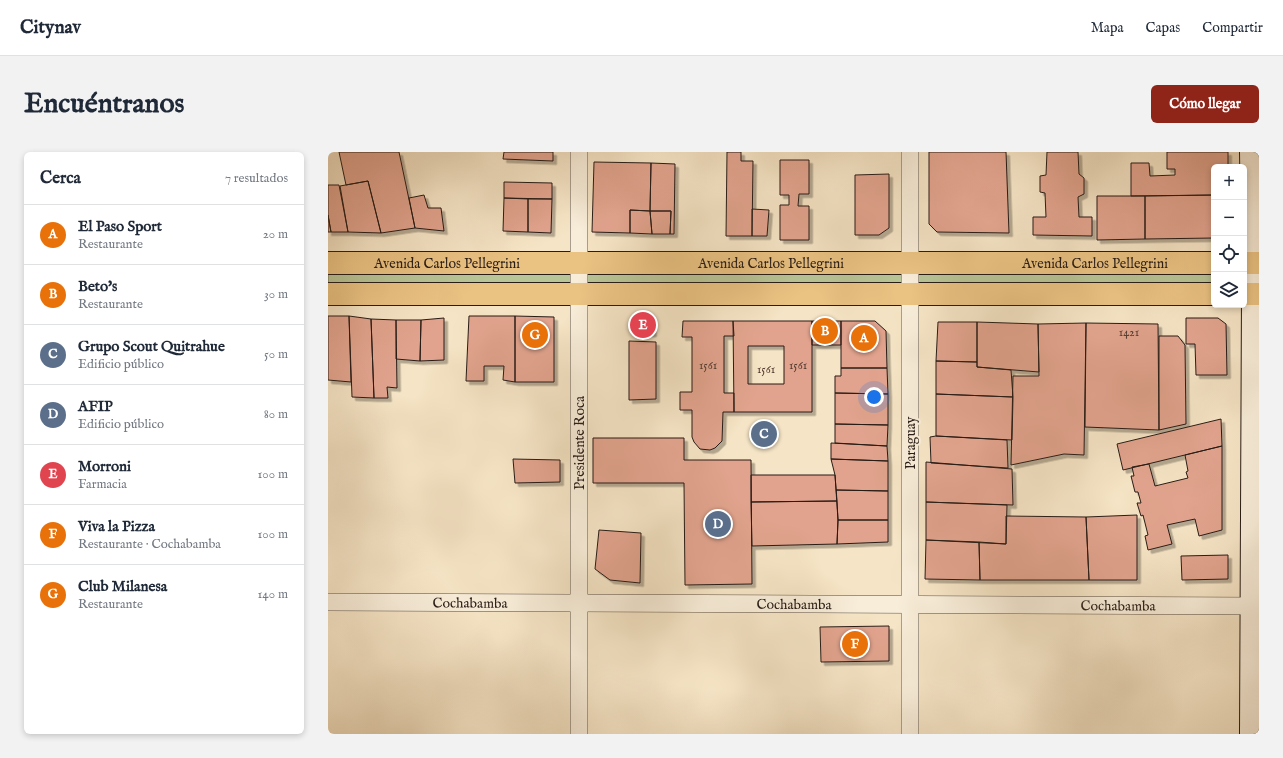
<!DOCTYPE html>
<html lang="es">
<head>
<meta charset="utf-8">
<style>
	:root { --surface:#fff; --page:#f2f2f3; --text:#1f2937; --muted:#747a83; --line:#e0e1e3; --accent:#8f2418 }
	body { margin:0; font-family:"IM FELL English",serif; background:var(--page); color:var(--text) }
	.controls { position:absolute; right:12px; top:12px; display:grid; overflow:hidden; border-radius:6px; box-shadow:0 2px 6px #0003 }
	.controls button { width:36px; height:36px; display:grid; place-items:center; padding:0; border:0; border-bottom:1px solid var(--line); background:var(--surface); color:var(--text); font:20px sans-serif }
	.you { position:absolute; left:546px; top:245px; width:14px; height:14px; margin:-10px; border:3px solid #fff; border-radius:50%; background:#1a73e8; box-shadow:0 0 0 6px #1a73e833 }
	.badge { display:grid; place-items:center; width:26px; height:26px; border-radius:50%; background:var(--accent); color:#fff; font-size:13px; font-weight:700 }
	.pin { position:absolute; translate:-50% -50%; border:2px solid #fff; box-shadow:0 1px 4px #0006 }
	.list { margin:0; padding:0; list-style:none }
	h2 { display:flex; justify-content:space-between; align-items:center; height:52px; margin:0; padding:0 16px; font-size:17px }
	h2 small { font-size:13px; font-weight:400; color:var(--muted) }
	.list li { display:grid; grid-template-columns:26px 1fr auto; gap:12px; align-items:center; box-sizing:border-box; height:60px; padding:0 16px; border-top:1px solid var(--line) }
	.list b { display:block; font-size:15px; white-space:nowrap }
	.list p { margin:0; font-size:13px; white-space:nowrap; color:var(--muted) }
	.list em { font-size:13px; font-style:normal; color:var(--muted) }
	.icon { flex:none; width:22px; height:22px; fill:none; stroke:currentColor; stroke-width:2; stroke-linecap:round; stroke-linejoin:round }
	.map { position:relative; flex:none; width:931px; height:582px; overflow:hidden; border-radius:6px }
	header { display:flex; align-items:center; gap:24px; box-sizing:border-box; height:56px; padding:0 20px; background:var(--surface); border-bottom:1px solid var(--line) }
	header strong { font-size:19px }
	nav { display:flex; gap:22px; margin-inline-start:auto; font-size:14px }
	.intro { display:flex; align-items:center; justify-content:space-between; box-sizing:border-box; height:96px; padding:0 24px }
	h1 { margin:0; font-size:28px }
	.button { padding:10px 18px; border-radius:6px; background:var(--accent); color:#fff; font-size:14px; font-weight:700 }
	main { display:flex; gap:24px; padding:0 24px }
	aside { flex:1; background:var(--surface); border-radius:6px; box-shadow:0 2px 6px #0003 }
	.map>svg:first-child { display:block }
	.green { fill:#b8c597; stroke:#707056 }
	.building { fill:#e1a38d; stroke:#281c16; fill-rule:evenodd; filter:url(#shadow) }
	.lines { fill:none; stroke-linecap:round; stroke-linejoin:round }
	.minor-casing { stroke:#5b4e42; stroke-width:18 }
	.secondary-casing { stroke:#281c16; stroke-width:24 }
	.primary-casing { stroke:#281c16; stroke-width:24 }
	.minor { stroke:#f8edd9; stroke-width:17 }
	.secondary { stroke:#f8edd9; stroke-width:22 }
	.primary { stroke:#eac282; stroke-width:22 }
	.labels { text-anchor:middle; stroke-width:4; stroke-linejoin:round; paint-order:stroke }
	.number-label { font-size:12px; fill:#563e34 }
	.street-label { font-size:14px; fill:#281c16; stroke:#f8edd9 }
</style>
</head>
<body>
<header>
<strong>Citynav</strong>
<nav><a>Mapa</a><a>Capas</a><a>Compartir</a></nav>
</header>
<div class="intro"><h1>Encuéntranos</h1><a class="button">Cómo llegar</a></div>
<main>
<aside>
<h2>Cerca<small>7 resultados</small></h2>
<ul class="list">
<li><span class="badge" style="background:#e8710a">A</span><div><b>El Paso Sport</b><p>Restaurante</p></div><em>20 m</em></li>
<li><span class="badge" style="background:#e8710a">B</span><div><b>Beto's</b><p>Restaurante</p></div><em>30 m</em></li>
<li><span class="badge" style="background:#5c6f8a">C</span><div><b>Grupo Scout Quitrahue</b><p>Edificio público</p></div><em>50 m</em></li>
<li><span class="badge" style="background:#5c6f8a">D</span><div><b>AFIP</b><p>Edificio público</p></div><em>80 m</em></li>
<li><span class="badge" style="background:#e0444e">E</span><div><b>Morroni</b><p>Farmacia</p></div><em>100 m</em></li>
<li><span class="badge" style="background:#e8710a">F</span><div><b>Viva la Pizza</b><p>Restaurante · Cochabamba</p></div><em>100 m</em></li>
<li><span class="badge" style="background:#e8710a">G</span><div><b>Club Milanesa</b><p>Restaurante</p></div><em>140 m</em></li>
</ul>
</aside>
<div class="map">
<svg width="931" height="582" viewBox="0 0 931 582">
	<defs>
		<filter id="shadow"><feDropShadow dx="3.5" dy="3.5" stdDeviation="0" flood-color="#0004"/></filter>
	</defs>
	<rect width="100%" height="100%" fill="#f5e4c5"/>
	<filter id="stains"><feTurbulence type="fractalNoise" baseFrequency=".005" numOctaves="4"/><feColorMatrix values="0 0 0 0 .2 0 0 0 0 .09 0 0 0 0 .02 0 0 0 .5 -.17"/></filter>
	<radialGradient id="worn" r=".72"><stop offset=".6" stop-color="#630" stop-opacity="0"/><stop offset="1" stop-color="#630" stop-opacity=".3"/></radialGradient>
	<path class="green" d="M 0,111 L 886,111 L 886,142 L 0,142 Z"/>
	<path class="building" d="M 11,0 L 71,0 L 87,76 L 53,81 L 40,29 L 18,33 Z
		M 176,0 L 225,0 L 225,9 L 175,7 Z
		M 399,0 L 413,0 L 413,9 L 425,9 L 424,84 L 398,84 Z
		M 601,0 L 678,0 L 681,81 L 609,80 L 601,72 Z
		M 719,0 L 750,0 L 751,22 L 756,26 L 756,42 L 750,45 L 751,65 L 764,65 L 764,84 L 705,83 L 705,65 L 718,65 L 717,41 L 712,40 L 712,24 L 718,23 Z
		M 839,0 L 900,0 L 900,15 L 886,15 L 886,43 L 803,44 L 803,11 L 821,11 L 822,24 L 847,23 L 847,17 L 839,17 Z
		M 452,8 L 481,8 L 481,42 L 471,42 L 470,54 L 481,54 L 481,88 L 452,88 L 452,53 L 461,53 L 461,43 L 452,43 Z
		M 266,10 L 323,11 L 322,59 L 302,58 L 302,81 L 264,80 Z
		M 323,11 L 347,12 L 346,82 L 342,82 L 343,59 L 322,59 Z
		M 561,22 L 561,76 L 551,83 L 527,83 L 527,23 Z
		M 40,29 L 53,81 L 20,80 L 12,34 Z
		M 176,30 L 224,31 L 224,47 L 176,46 Z
		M 0,33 L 11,33 L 20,80 L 3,80 L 0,63 Z
		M 96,43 L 100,56 L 113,56 L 116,79 L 87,76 L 81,46 Z
		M 886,43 L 886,86 L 817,87 L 817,44 Z
		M 769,44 L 817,44 L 817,87 L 769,88 Z
		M 176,46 L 200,47 L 200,80 L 175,79 Z
		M 200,47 L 224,47 L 223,81 L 200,80 Z
		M 424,57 L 441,58 L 439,84 L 424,84 Z
		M 302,58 L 322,59 L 324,82 L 302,81 Z
		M 322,59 L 343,59 L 342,82 L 324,82 Z
		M 0,63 L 3,80 L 0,80 Z
		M 0,164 L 21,164 L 23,230 L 0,228 Z
		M 21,164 L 43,167 L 46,246 L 24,245 Z
		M 141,164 L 187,164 L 187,230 L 175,228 L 176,214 L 156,214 L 156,229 L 138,229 Z
		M 187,164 L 226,165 L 226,230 L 187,230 Z
		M 304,165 L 324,165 L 325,181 L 305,182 Z
		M 116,166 L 116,208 L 92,209 L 93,168 Z
		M 858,166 L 890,166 L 898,172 L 899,223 L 868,223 L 867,192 L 858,192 Z
		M 43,167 L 68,168 L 69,236 L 59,235 L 60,246 L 46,246 Z
		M 68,168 L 93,168 L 92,209 L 68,207 Z
		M 355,169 L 405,169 L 406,184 L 396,184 L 396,241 L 406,241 L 406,260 L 395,260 L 394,289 L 387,296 L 382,298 L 372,297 L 366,290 L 364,285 L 364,258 L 352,258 L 352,240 L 364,240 L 364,185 L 354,185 Z
		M 405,169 L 484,169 L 484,260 L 406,260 ZM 420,194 L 456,194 L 456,232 L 420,232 Z
		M 484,169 L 513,169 L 513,193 L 484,193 Z
		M 513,169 L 547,169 L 558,179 L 559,216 L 513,216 Z
		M 610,170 L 649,170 L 649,210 L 608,209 Z
		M 649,170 L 710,172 L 711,220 L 649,215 Z
		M 758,171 L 756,303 L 736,302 L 683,313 L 685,224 L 711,224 L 710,172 Z
		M 758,171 L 830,172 L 831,278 L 757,275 Z
		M 831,184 L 850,184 L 857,193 L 858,272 L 831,278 Z
		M 301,189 L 328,190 L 328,247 L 301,248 Z
		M 608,209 L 649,210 L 649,215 L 683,218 L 685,245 L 608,242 Z
		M 513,216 L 559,216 L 560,242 L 507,241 L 507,224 L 513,224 Z
		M 507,241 L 560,242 L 560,273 L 507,272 Z
		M 608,242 L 685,245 L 684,288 L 608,284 Z
		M 893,267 L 894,294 L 795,318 L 789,292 Z
		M 507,272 L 560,273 L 559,294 L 507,291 Z
		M 608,284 L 679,288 L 680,316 L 603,311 L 602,285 Z
		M 265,286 L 356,286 L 356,308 L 423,308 L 424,432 L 357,433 L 356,331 L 265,331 Z
		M 503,291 L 559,294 L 560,309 L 503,307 Z
		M 894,294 L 894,378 L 871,384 L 867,367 L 839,373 L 844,392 L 820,398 L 817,384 L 820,383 L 815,363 L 813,364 L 809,351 L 813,351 L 810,340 L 807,340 L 803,324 L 806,324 L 804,315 L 821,312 L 827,334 L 860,326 L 858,320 L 860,319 L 857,303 Z
		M 185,307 L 232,308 L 232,330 L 187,331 Z
		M 503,307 L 560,309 L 560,339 L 508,338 L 507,323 Z
		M 598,310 L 684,317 L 685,353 L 598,350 Z
		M 423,323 L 507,323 L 509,349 L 423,350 Z
		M 508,338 L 560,339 L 560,368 L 510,368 Z
		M 509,349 L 510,368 L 509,392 L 424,394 L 423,350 Z
		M 598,350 L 679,353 L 678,392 L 598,388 Z
		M 809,363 L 809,428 L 761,428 L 758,365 Z
		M 678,364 L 758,365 L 761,428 L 652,428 L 651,390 L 678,392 Z
		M 510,368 L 560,368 L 560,390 L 509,392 Z
		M 271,378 L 313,381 L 312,431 L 282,428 L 267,417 Z
		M 598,388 L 651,390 L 652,428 L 597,427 Z
		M 900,403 L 900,427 L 854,428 L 853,404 Z
		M 561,474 L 561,509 L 493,510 L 492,475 Z"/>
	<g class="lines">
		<defs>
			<g id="minor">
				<path id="s1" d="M 0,450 L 931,454"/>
				<path d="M 251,582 L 251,0"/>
				<path d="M 582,582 L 582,0"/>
			</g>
			<path id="secondary" d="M 923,0 L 925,142 L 923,582"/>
			<g id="primary">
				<path id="s2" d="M 0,111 L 886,111"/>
				<path d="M 916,111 L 931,111"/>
				<path d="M 0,142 L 886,142"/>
				<path d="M 916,142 L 931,142"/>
			</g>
		</defs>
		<use href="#minor" class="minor-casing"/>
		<use href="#secondary" class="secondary-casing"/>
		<use href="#primary" class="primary-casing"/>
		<use href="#minor" class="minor"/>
		<use href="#secondary" class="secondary"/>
		<use href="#primary" class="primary"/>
	</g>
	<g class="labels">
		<g class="number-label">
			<text x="801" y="184">1421</text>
			<text x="380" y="217">1561</text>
			<text x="470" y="217">1561</text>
			<text x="438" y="221">1561</text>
		</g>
		<g class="street-label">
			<text dy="5" stroke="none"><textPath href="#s2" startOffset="119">Avenida Carlos Pellegrini</textPath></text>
			<text dy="5" stroke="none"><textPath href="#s2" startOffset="443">Avenida Carlos Pellegrini</textPath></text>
			<text dy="5" stroke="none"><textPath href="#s2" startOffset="767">Avenida Carlos Pellegrini</textPath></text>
			<text transform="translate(251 291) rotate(-90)" y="5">Presidente Roca</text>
			<text transform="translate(582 291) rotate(-90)" y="5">Paraguay</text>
			<text dy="5" stroke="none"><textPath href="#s1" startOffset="142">Cochabamba</textPath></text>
			<text dy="5" stroke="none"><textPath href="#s1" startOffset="466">Cochabamba</textPath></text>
			<text dy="5" stroke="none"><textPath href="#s1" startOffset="790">Cochabamba</textPath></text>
		</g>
	</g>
	<rect width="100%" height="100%" filter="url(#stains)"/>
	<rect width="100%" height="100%" fill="url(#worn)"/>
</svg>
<div class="controls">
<button>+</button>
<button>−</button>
<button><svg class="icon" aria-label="locate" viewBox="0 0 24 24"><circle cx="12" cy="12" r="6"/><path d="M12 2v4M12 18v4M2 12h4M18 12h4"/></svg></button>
<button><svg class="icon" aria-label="layers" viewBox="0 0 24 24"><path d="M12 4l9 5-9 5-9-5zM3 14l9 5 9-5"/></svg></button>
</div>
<div class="you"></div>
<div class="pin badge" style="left:536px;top:186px;background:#e8710a">A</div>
<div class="pin badge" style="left:497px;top:179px;background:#e8710a">B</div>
<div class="pin badge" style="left:436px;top:282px;background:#5c6f8a">C</div>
<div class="pin badge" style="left:390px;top:372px;background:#5c6f8a">D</div>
<div class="pin badge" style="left:315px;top:173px;background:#e0444e">E</div>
<div class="pin badge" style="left:527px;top:492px;background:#e8710a">F</div>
<div class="pin badge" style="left:207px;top:183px;background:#e8710a">G</div>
</div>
</main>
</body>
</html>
